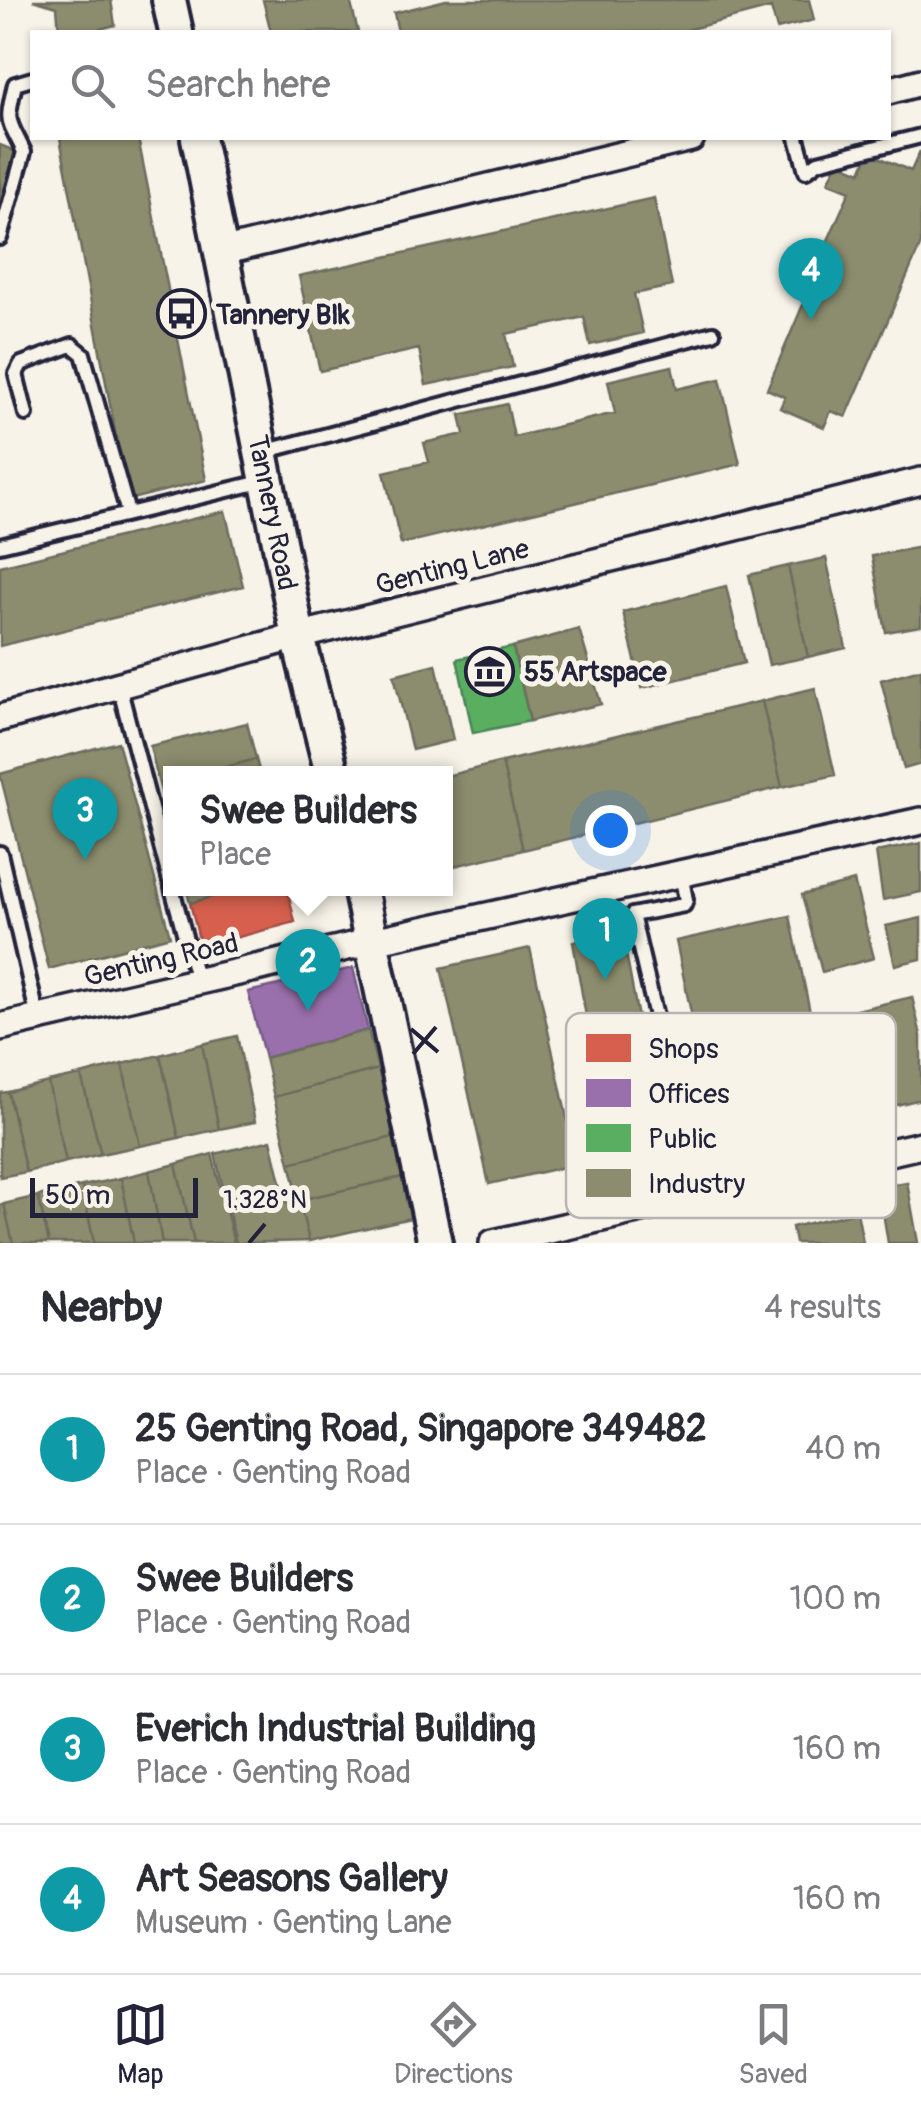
<!DOCTYPE html>
<html lang="en">
<head>
<meta charset="utf-8">
<style>
	:root { --surface:#fff; --page:#f2f2f3; --text:#2b2b33; --muted:#7c7c81; --line:#e1e1e2; --accent:#22223b }
	body { margin:0; font-family:Pangolin,sans-serif; background:var(--page); color:var(--text) }
	.scale { position:absolute; left:30px; bottom:25px; width:168px; box-sizing:border-box; padding-left:10px; border:5px solid #22223b; border-top:0; font-size:28px; line-height:35px; white-space:nowrap; color:#22223b; -webkit-text-stroke:8px #f7f3e8; paint-order:stroke }
	.you { position:absolute; left:610px; top:830px; width:35px; height:35px; margin:-25px; border:8px solid #fff; border-radius:50%; background:#1a73e8; box-shadow:0 0 0 15px #1a73e833 }
	.badge { display:grid; place-items:center; width:65px; height:65px; border-radius:50%; background:var(--accent); color:#fff; font-size:32px; font-weight:700 }
	.pin { position:absolute; translate:-50% -82px; filter:drop-shadow(0 2px 5px #0008) }
	.pin::after { content:''; position:absolute; top:52px; width:35px; height:30px; background:inherit; clip-path:polygon(0 0,100% 0,50% 100%) }
	.popup { position:absolute; left:163px; top:766px; width:290px; height:130px; box-sizing:border-box; display:grid; place-content:center; border-radius:0px; background:var(--surface); filter:drop-shadow(0 2px 8px #0005); font-size:32px; white-space:nowrap; color:var(--muted) }
	.popup b { font-size:38px; color:var(--text) }
	.popup::after { content:''; position:absolute; left:50%; top:100%; margin-left:-20px; border:20px solid transparent; border-top-color:var(--surface) }
	.list { margin:0; padding:0; list-style:none }
	h2 { display:flex; justify-content:space-between; align-items:center; height:130px; margin:0; padding:0 40px; font-size:42px }
	h2 small { font-size:32px; font-weight:400; color:var(--muted) }
	.list li { display:grid; grid-template-columns:65px 1fr auto; gap:30px; align-items:center; box-sizing:border-box; height:150px; padding:0 40px; border-top:2px solid var(--line) }
	.list b { display:block; font-size:38px; white-space:nowrap }
	.list p { margin:0; font-size:32px; white-space:nowrap; color:var(--muted) }
	.list em { font-size:32px; font-style:normal; color:var(--muted) }
	.icon { flex:none; width:55px; height:55px; fill:none; stroke:currentColor; stroke-width:2; stroke-linecap:round; stroke-linejoin:round }
	.map { position:relative; flex:none; width:921px; height:1243px; overflow:hidden }
	.search { position:absolute; background:var(--surface); box-shadow:0 2px 8px #0004; left:30px; right:30px; top:30px; height:110px; display:flex; align-items:center; gap:25px; box-sizing:border-box; padding:0 35px; border-radius:0px; color:var(--muted); font-size:38px }
	.sheet { height:730px; background:var(--surface) }
	nav { display:flex; justify-content:space-around; align-items:center; box-sizing:border-box; height:140px; border-top:2px solid var(--line); background:var(--surface); font-size:28px; color:var(--muted) }
	nav a { display:grid; justify-items:center; gap:5px }
	nav .on { color:var(--accent) }
	.map>svg:first-child { display:block }
	.shops { fill:#d6604d; stroke:#a04d48; stroke-width:2.5 }
	.offices { fill:#9970ab; stroke:#755989; stroke-width:2.5 }
	.public { fill:#5aae61; stroke:#498456; stroke-width:2.5 }
	.industry { fill:#8c8c6e; stroke:#6c6c5f; stroke-width:2.5 }
	.lines { fill:none; stroke-linecap:round; stroke-linejoin:round }
	.service-casing { stroke:#22223b; stroke-width:20 }
	.minor-casing { stroke:#22223b; stroke-width:32 }
	.tertiary-casing { stroke:#22223b; stroke-width:40 }
	.service { stroke:#f7f3e8; stroke-width:12 }
	.minor { stroke:#f7f3e8; stroke-width:25 }
	.tertiary { stroke:#f7f3e8; stroke-width:32 }
	.ticks { fill:none; stroke:#22223b; stroke-width:4 }
	.labels { text-anchor:middle; stroke-width:10; stroke-linejoin:round; paint-order:stroke }
	.poi-label { font-size:28px; font-weight:bold; fill:#22223b; stroke:#f7f3e8; text-anchor:start }
	.street-label { font-size:28px; fill:#22223b; stroke:#f7f3e8 }
	.key { fill:#f7f3e8; stroke:#b7b4b4; stroke-width:2.5 }
	.key-label { font-size:28px; fill:#22223b }
	.ticks-label { font-size:25px; text-anchor:middle; fill:#22223b; stroke:#f7f3e8; stroke-width:10; stroke-linejoin:round; paint-order:stroke }
</style>
</head>
<body>
<div class="map">
<svg width="921" height="1243" viewBox="0 0 921 1243">
	<rect width="100%" height="100%" fill="#f7f3e8"/>
	<filter id="ink" filterUnits="userSpaceOnUse"><feTurbulence type="fractalNoise" baseFrequency=".01" numOctaves="2"/><feDisplacementMap in="SourceGraphic" scale="20" xChannelSelector="R" yChannelSelector="G"/><feConvolveMatrix kernelMatrix="1 2 1 2 8 2 1 2 1" color-interpolation-filters="sRGB"/></filter>
	<g filter="url(#ink)">
		<path class="shops" d="M 244,888 L 287,888 L 295,922 L 201,947 L 190,903 Z"/>
		<path class="offices" d="M 353,968 L 368,1030 L 265,1058 L 248,992 Z
			M 655,1063 L 674,1148 L 629,1158 L 610,1074 Z"/>
		<path class="public" d="M 513,647 L 530,721 L 473,733 L 457,659 Z"/>
		<path class="industry" d="M 33,0 L 111,0 L 115,25 L 89,32 L 59,32 L 57,7 Z
			M 263,0 L 350,0 L 358,32 L 271,32 Z
			M 446,0 L 809,0 L 814,20 L 777,29 L 771,8 L 679,32 L 398,32 L 394,13 Z
			M 60,138 L 138,138 L 206,480 L 128,500 Z
			M 0,145 L 20,153 L 0,210 Z
			M 920,151 L 921,244 L 846,417 L 831,411 L 824,427 L 780,408 L 785,397 L 767,389 L 808,293 L 785,283 L 797,256 L 817,265 L 850,191 L 828,182 L 838,162 L 861,172 L 869,153 L 911,171 Z
			M 654,198 L 672,286 L 634,294 L 643,333 L 590,345 L 584,317 L 506,334 L 513,367 L 426,385 L 419,349 L 320,371 L 299,276 Z
			M 672,366 L 677,389 L 720,379 L 740,464 L 401,544 L 384,472 L 429,462 L 424,443 L 464,434 L 460,415 L 507,404 L 514,437 L 615,413 L 608,381 Z
			M 225,511 L 243,586 L 0,646 L 0,566 Z
			M 921,547 L 921,626 L 886,632 L 872,556 Z
			M 826,558 L 846,648 L 808,657 L 788,566 Z
			M 788,566 L 808,657 L 769,665 L 749,575 Z
			M 726,586 L 744,663 L 642,688 L 623,612 Z
			M 579,629 L 601,704 L 530,721 L 513,647 Z
			M 436,664 L 453,740 L 412,750 L 394,675 Z
			M 921,669 L 921,764 L 904,769 L 881,680 Z
			M 815,688 L 835,775 L 782,787 L 762,701 Z
			M 762,701 L 782,787 L 523,850 L 502,762 Z
			M 247,723 L 256,759 L 200,774 L 170,774 L 170,781 L 159,784 L 150,746 Z
			M 118,742 L 170,936 L 49,969 L 0,774 Z
			M 256,759 L 260,774 L 200,774 Z
			M 502,762 L 523,850 L 446,868 L 446,776 Z
			M 170,781 L 170,825 L 159,784 Z
			M 921,843 L 921,892 L 883,900 L 876,852 Z
			M 854,881 L 874,958 L 822,972 L 802,895 Z
			M 186,888 L 244,888 L 190,903 Z
			M 790,916 L 826,1089 L 712,1113 L 676,941 Z
			M 921,918 L 921,959 L 895,965 L 886,926 Z
			M 622,932 L 638,1018 L 588,1028 L 573,942 Z
			M 530,948 L 577,1164 L 489,1184 L 441,968 Z
			M 912,997 L 921,1036 L 921,1099 L 860,1114 L 836,1015 Z
			M 368,1030 L 378,1069 L 274,1097 L 265,1058 Z
			M 237,1036 L 255,1122 L 219,1129 L 202,1044 Z
			M 202,1044 L 219,1129 L 179,1138 L 160,1055 Z
			M 160,1055 L 179,1138 L 140,1146 L 122,1064 Z
			M 122,1064 L 140,1146 L 101,1154 L 81,1075 Z
			M 378,1069 L 397,1136 L 290,1163 L 274,1097 Z
			M 81,1075 L 101,1154 L 66,1162 L 48,1082 Z
			M 48,1082 L 66,1162 L 26,1172 L 8,1092 Z
			M 8,1092 L 26,1172 L 0,1177 L 0,1093 Z
			M 397,1136 L 407,1176 L 299,1200 L 290,1163 Z
			M 271,1140 L 286,1203 L 299,1200 L 309,1241 L 236,1243 L 215,1154 Z
			M 212,1154 L 234,1243 L 194,1243 L 176,1164 Z
			M 176,1164 L 194,1243 L 162,1243 L 149,1171 Z
			M 149,1171 L 162,1243 L 134,1243 L 121,1178 Z
			M 407,1176 L 415,1217 L 309,1241 L 299,1200 Z
			M 121,1178 L 134,1243 L 94,1243 L 82,1186 Z
			M 907,1182 L 918,1243 L 888,1243 L 879,1187 Z
			M 82,1186 L 94,1243 L 49,1243 L 38,1196 Z
			M 38,1196 L 49,1243 L 13,1243 L 4,1204 Z
			M 4,1204 L 13,1243 L 0,1243 L 0,1205 Z
			M 857,1212 L 863,1243 L 795,1243 L 792,1227 Z"/>
		<g class="lines">
			<defs>
				<path id="service" d="M 797,138 L 806,171 L 818,162 L 921,136
					M 0,238 L 24,152 C 8,117 5,126 15,84 L 32,79
					M 26,414 L 16,374 L 21,364 L 72,345 L 83,354 L 128,513
					M 263,452 L 713,333
					M 0,545 L 265,481
					M 119,686 L 170,881
					M 0,853 L 38,1018
					M 681,874 L 686,900 L 684,905 L 632,915 L 682,1126 L 693,1140 L 747,1139 L 759,1149 L 766,1179
					M 172,888 L 197,981"/>
				<path id="minor" d="M 888,91 L 921,82
					M 221,252 L 691,138
					M 0,718 L 298,636 L 921,481
					M 0,1027 L 373,941 L 921,821
					M 493,1243 L 921,1145"/>
				<g id="tertiary">
					<path d="M 169,0 L 176,32"/>
					<path id="s1" d="M 198,138 L 298,636 L 332,774"/>
					<path d="M 360,888 L 435,1243"/>
				</g>
			</defs>
			<use href="#service" class="service-casing"/>
			<use href="#minor" class="minor-casing"/>
			<use href="#tertiary" class="tertiary-casing"/>
			<use href="#service" class="service"/>
			<use href="#minor" class="minor"/>
			<use href="#tertiary" class="tertiary"/>
		</g>
	</g>
	<path class="ticks" d="M 411,1029 L 438,1052M 413,1054 L 436,1027M 249,1243 L 265,1224"/>
	<defs>
		<symbol id="bus-ring" viewBox="-11 -11 22 22"><circle r="9.5" fill="#f7f3e8" stroke="#22223b" stroke-width="1.5"/><path d="M-5-6H5V4H4V6H2V4H-2V6H-4V4H-5ZM-3.5-4V0h7V-4ZM-3.5 1.2v1.5H-2V1.2ZM2 1.2v1.5H3.5V1.2Z" fill="#22223b"/></symbol>
		<symbol id="museum-ring" viewBox="-11 -11 22 22"><circle r="9.5" fill="#f7f3e8" stroke="#22223b" stroke-width="1.5"/><path d="M0-6L6-3V-2H-6V-3ZM-5-1h2V3h-2ZM-1-1h2V3h-2ZM3-1h2V3H3ZM-6 4H6V6H-6Z" fill="#22223b"/></symbol>
	</defs>
	<g fill-rule="evenodd">
		<use href="#bus-ring" x="154" y="286" width="55" height="55"/>
		<use href="#museum-ring" x="462" y="644" width="55" height="55"/>
	</g>
	<g class="labels">
		<g class="poi-label">
			<text x="216" y="324">Tannery Blk</text>
			<text x="524" y="681">55 Artspace</text>
		</g>
		<g class="street-label">
			<text dy="10" stroke="none"><textPath href="#s1" startOffset="382">Tannery Road</textPath></text>
			<text transform="translate(452 566) rotate(-14)" y="10">Genting Lane</text>
			<text transform="translate(161 959) rotate(-13)" y="10">Genting Road</text>
		</g>
	</g>
	<rect x="566" y="1013" width="330" height="205" rx="15" class="key"/>
	<rect x="586" y="1034" width="45" height="28" fill="#d6604d"/>
	<rect x="586" y="1079" width="45" height="28" fill="#9970ab"/>
	<rect x="586" y="1124" width="45" height="28" fill="#5aae61"/>
	<rect x="586" y="1169" width="45" height="28" fill="#8c8c6e"/>
	<g class="key-label">
		<text x="648" y="1058">Shops</text>
		<text x="648" y="1103">Offices</text>
		<text x="648" y="1148">Public</text>
		<text x="648" y="1193">Industry</text>
	</g>
	<g class="ticks-label">
		<text x="265" y="1208">1.328°N</text>
	</g>
</svg>
<div class="scale">50 m</div>
<div class="you"></div>
<div class="pin badge" style="left:605px;top:980px;background:#0f9aa8">1</div>
<div class="pin badge" style="left:308px;top:1011px;background:#0f9aa8">2</div>
<div class="popup"><b>Swee Builders</b>Place</div>
<div class="pin badge" style="left:85px;top:860px;background:#0f9aa8">3</div>
<div class="pin badge" style="left:811px;top:320px;background:#0f9aa8">4</div>
<div class="search"><svg class="icon" aria-label="search" viewBox="0 0 24 24"><circle cx="10" cy="10" r="6"/><path d="M15 15l6 6"/></svg>Search here</div>
</div>
<section class="sheet">
<h2>Nearby<small>4 results</small></h2>
<ul class="list">
<li><span class="badge" style="background:#0f9aa8">1</span><div><b>25 Genting Road, Singapore 349482</b><p>Place · Genting Road</p></div><em>40 m</em></li>
<li><span class="badge" style="background:#0f9aa8">2</span><div><b>Swee Builders</b><p>Place · Genting Road</p></div><em>100 m</em></li>
<li><span class="badge" style="background:#0f9aa8">3</span><div><b>Everich Industrial Building</b><p>Place · Genting Road</p></div><em>160 m</em></li>
<li><span class="badge" style="background:#0f9aa8">4</span><div><b>Art Seasons Gallery</b><p>Museum · Genting Lane</p></div><em>160 m</em></li>
</ul>
</section>
<nav>
<a class="on"><svg class="icon" aria-label="map" viewBox="0 0 24 24"><path d="M3 6l6-2 6 2 6-2v14l-6 2-6-2-6 2zM9 4v14M15 6v14"/></svg>Map</a>
<a><svg class="icon" aria-label="directions" viewBox="0 0 24 24"><path d="M12 3l9 9-9 9-9-9zM9 14v-3h6M13 9l2 2-2 2"/></svg>Directions</a>
<a><svg class="icon" aria-label="saved" viewBox="0 0 24 24"><path d="M7 4h10v16l-5-4-5 4z"/></svg>Saved</a>
</nav>
</body>
</html>
